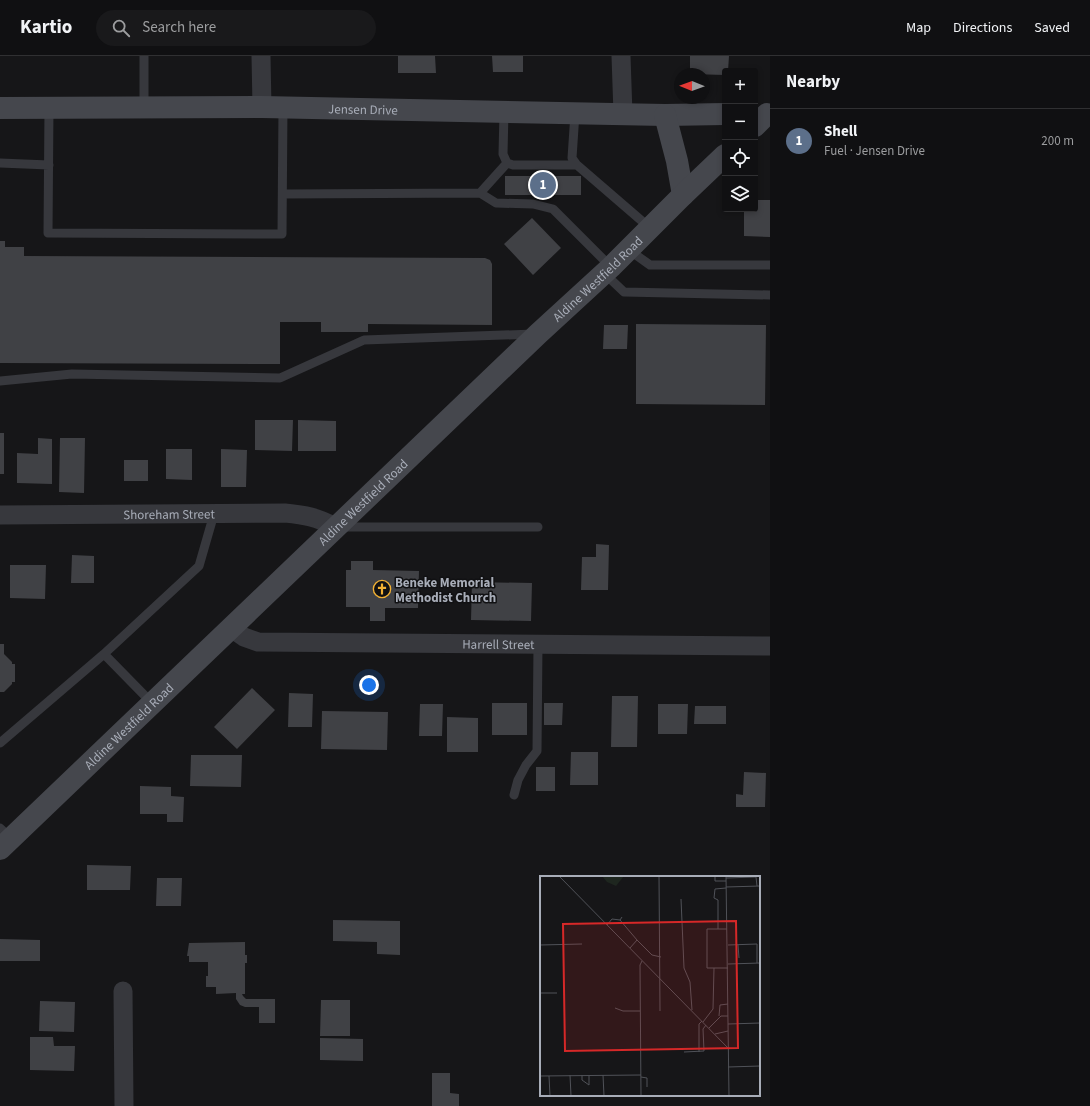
<!DOCTYPE html>
<html lang="en">
<head>
<meta charset="utf-8">
<style>
	:root { --surface:#101012; --page:#19191b; --text:#f1f3f6; --muted:#9c9d9f; --line:#303032; --accent:#f2b134 }
	body { margin:0; font-family:"Source Sans 3",sans-serif; background:var(--page); color:var(--text) }
	.controls { position:absolute; right:12px; top:12px; display:grid; overflow:hidden; border-radius:4px; box-shadow:0 2px 6px #0003 }
	.controls button { width:36px; height:36px; display:grid; place-items:center; padding:0; border:0; border-bottom:1px solid var(--line); background:var(--surface); color:var(--text); font:20px sans-serif }
	.compass { position:absolute; left:674px; top:12px; width:36px; height:36px; border-radius:50%; background:var(--surface); box-shadow:0 2px 6px #0003; rotate:271deg }
	.you { position:absolute; left:369px; top:629px; width:14px; height:14px; margin:-10px; border:3px solid #fff; border-radius:50%; background:#1a73e8; box-shadow:0 0 0 6px #1a73e833 }
	.badge { display:grid; place-items:center; width:26px; height:26px; border-radius:50%; background:var(--accent); color:#fff; font-size:13px; font-weight:700 }
	.pin { position:absolute; translate:-50% -50%; border:2px solid #fff; box-shadow:0 1px 4px #0006 }
	.list { margin:0; padding:0; list-style:none }
	h2 { display:flex; justify-content:space-between; align-items:center; height:52px; margin:0; padding:0 16px; font-size:17px }
	h2 small { font-size:13px; font-weight:400; color:var(--muted) }
	.list li { display:grid; grid-template-columns:26px 1fr auto; gap:12px; align-items:center; box-sizing:border-box; height:64px; padding:0 16px; border-top:1px solid var(--line) }
	.list b { display:block; font-size:15px; white-space:nowrap }
	.list p { margin:0; font-size:13px; white-space:nowrap; color:var(--muted) }
	.list em { font-size:13px; font-style:normal; color:var(--muted) }
	.icon { flex:none; width:22px; height:22px; fill:none; stroke:currentColor; stroke-width:2; stroke-linecap:round; stroke-linejoin:round }
	.map { position:relative; flex:none; width:770px; height:1050px; overflow:hidden }
	header { display:flex; align-items:center; gap:24px; box-sizing:border-box; height:56px; padding:0 20px; background:var(--surface); border-bottom:1px solid var(--line) }
	header strong { font-size:19px }
	nav { display:flex; gap:22px; margin-inline-start:auto; font-size:14px }
	.search { width:280px; height:36px; background:var(--page); display:flex; align-items:center; gap:10px; box-sizing:border-box; padding:0 14px; border-radius:22px; color:var(--muted); font-size:15px }
	main { display:flex }
	aside { flex:1; background:var(--surface) }
	.map>svg:first-child { display:block }
	.building { fill:#404145 }
	.lines { fill:none; stroke-linecap:round; stroke-linejoin:round }
	.lane { stroke:#37383d; stroke-width:9 }
	.street { stroke:#37383d; stroke-width:19 }
	.secondary { stroke:#45474d; stroke-width:22 }
	.labels { text-anchor:middle; stroke-width:3; stroke-linejoin:round; paint-order:stroke }
	.street-label { font-size:13px; fill:#a8adb8; stroke:#111113 }
	.poi-label { font-size:13px; font-weight:bold; fill:#a8adb8; stroke:#111113; text-anchor:start }
	.inset-road { fill:none; stroke:#505258; stroke-width:1 }
	.view { fill:#d62828; fill-opacity:0.15; stroke:#d62828; stroke-width:2 }
	.inset-edge { fill:none; stroke:#a8adb8; stroke-width:2 }
</style>
</head>
<body>
<header>
<strong>Kartio</strong>
<div class="search"><svg class="icon" aria-label="search" viewBox="0 0 24 24"><circle cx="10" cy="10" r="6"/><path d="M15 15l6 6"/></svg>Search here</div>
<nav><a>Map</a><a>Directions</a><a>Saved</a></nav>
</header>
<main>
<div class="map">
<svg width="770" height="1050" viewBox="0 0 770 1050">
	<rect width="100%" height="100%" fill="#161618"/>
	<path class="building" d="M 398,0 L 435,0 L 436,17 L 398,17 Z
		M 492,0 L 523,0 L 523,16 L 493,16 Z
		M 690,0 L 729,0 L 728,15 L 725,15 L 725,19 L 690,18 Z
		M 505,120 L 581,120 L 581,139 L 505,139 Z
		M 755,144 L 770,144 L 770,181 L 744,180 L 744,153 L 755,153 Z
		M 532,162 L 561,192 L 533,219 L 504,188 Z
		M 0,185 L 5,185 L 5,191 L 24,191 L 24,200 L 485,202 L 490,204 L 492,208 L 492,269 L 368,268 L 368,276 L 321,276 L 321,266 L 280,266 L 280,308 L 0,307 Z
		M 636,268 L 766,269 L 765,349 L 636,348 Z
		M 604,269 L 628,269 L 627,293 L 603,293 Z
		M 255,364 L 293,364 L 292,395 L 255,394 Z
		M 298,364 L 336,365 L 336,395 L 298,395 Z
		M 0,377 L 4,377 L 4,418 L 0,418 Z
		M 38,382 L 52,383 L 52,428 L 17,427 L 17,397 L 38,398 Z
		M 60,382 L 85,382 L 84,437 L 59,436 Z
		M 166,393 L 192,393 L 192,424 L 166,423 Z
		M 221,393 L 247,394 L 246,431 L 221,431 Z
		M 124,404 L 148,404 L 148,425 L 124,425 Z
		M 596,488 L 609,489 L 608,534 L 581,534 L 582,501 L 596,501 Z
		M 72,499 L 94,500 L 94,527 L 71,527 Z
		M 351,505 L 373,505 L 373,514 L 419,515 L 418,552 L 385,552 L 385,565 L 370,565 L 370,551 L 346,551 L 346,514 L 351,514 Z
		M 10,509 L 46,509 L 45,543 L 10,542 Z
		M 472,526 L 532,527 L 531,565 L 471,564 Z
		M 0,588 L 4,588 L 4,598 L 12,606 L 12,608 L 15,608 L 15,626 L 12,626 L 12,628 L 4,636 L 0,636 Z
		M 252,632 L 275,654 L 237,693 L 214,671 Z
		M 289,637 L 313,638 L 312,671 L 288,671 Z
		M 612,640 L 638,640 L 637,691 L 611,691 Z
		M 492,647 L 527,647 L 527,679 L 492,679 Z
		M 544,647 L 563,647 L 562,669 L 544,669 Z
		M 420,648 L 443,648 L 442,680 L 419,680 Z
		M 658,648 L 688,648 L 687,678 L 658,678 Z
		M 695,650 L 726,650 L 726,668 L 694,668 Z
		M 322,655 L 388,656 L 387,694 L 321,693 Z
		M 447,661 L 478,662 L 478,696 L 447,696 Z
		M 571,696 L 598,696 L 598,729 L 570,729 Z
		M 191,699 L 242,699 L 241,731 L 190,730 Z
		M 536,711 L 555,711 L 555,735 L 536,735 Z
		M 744,716 L 766,717 L 765,751 L 736,751 L 736,738 L 743,739 Z
		M 140,730 L 171,731 L 171,740 L 184,741 L 183,766 L 167,766 L 167,758 L 140,758 Z
		M 87,809 L 131,810 L 130,834 L 87,834 Z
		M 157,822 L 182,822 L 181,850 L 156,850 Z
		M 333,864 L 400,865 L 400,899 L 377,898 L 377,886 L 333,885 Z
		M 0,883 L 40,884 L 40,905 L 0,905 Z
		M 245,886 L 245,899 L 247,899 L 247,907 L 245,907 L 245,938 L 242,938 L 243,940 L 246,943 L 275,943 L 275,967 L 259,967 L 259,951 L 245,951 L 240,949 L 236,943 L 236,937 L 216,938 L 216,931 L 206,931 L 206,920 L 208,920 L 208,906 L 189,906 L 189,900 L 187,900 L 189,887 Z
		M 321,944 L 350,944 L 350,980 L 320,980 Z
		M 40,945 L 75,946 L 74,976 L 39,975 Z
		M 30,981 L 53,981 L 54,990 L 75,990 L 74,1015 L 30,1014 Z
		M 320,982 L 363,983 L 363,1005 L 320,1004 Z
		M 432,1017 L 450,1017 L 450,1037 L 459,1038 L 459,1050 L 432,1050 Z"/>
	<g class="lines">
		<path class="lane" d="M 49,52 L 48,177 L 282,178 L 283,51
			M 144,52 L 144,0
			M 504,56 L 503,98 L 507,107 L 513,109 L 577,109
			M 575,57 L 572,102 L 577,109 L 650,172
			M 0,107 L 49,109
			M 480,137 L 507,107
			M 283,138 L 480,137 L 496,147 L 533,148 L 553,153 L 611,211
			M 629,194 L 650,209 L 770,209
			M 604,217 L 624,236 L 770,239
			M 0,325 L 72,318 L 280,322 L 364,284 L 534,278
			M 340,471 L 538,471
			M 104,598 L 199,510 L 214,458
			M 0,687 L 104,598 L 152,647
			M 514,739 L 518,724 L 526,709 L 537,695 L 538,589
			M 0,772 L 11,782"/>
		<g class="street">
			<path d="M 261,0 L 262,51"/>
			<path d="M 621,0 L 623,58"/>
			<path id="s1" d="M 0,459 L 285,457 C 305,459 317,461 335,471"/>
			<path id="s2" d="M 231,572 L 244,581 L 258,586 L 770,590"/>
			<path d="M 123,935 L 124,1050"/>
		</g>
		<g class="secondary">
			<path id="s3" d="M 0,52 L 262,51 L 665,59 L 725,58"/>
			<path d="M 665,59 L 677,105 L 683,139"/>
			<path d="M 755,70 L 767,58"/>
			<path id="s4" d="M 0,793 L 538,278 L 611,211 L 683,139 L 725,99"/>
		</g>
	</g>
	<defs>
		<symbol id="church-ring" viewBox="-11 -11 22 22"><circle r="9.5" fill="#111113" stroke="#f2b134" stroke-width="1.5"/><path d="M-1.2-6h2.4v3.5h3.3v2.4h-3.3V6h-2.4V-.1h-3.3v-2.4h3.3Z" fill="#f2b134"/></symbol>
	</defs>
	<g fill-rule="evenodd">
		<use href="#church-ring" x="372" y="523" width="20" height="20"/>
	</g>
	<g class="labels">
		<g class="street-label">
			<text dy="5" stroke="none"><textPath href="#s3" startOffset="363">Jensen Drive</textPath></text>
			<text dy="5" stroke="none"><textPath href="#s4" startOffset="826">Aldine Westfield Road</textPath></text>
			<text dy="5" stroke="none"><textPath href="#s4" startOffset="502">Aldine Westfield Road</textPath></text>
			<text dy="5" stroke="none"><textPath href="#s1" startOffset="169">Shoreham Street</textPath></text>
			<text dy="5" stroke="none"><textPath href="#s2" startOffset="271">Harrell Street</textPath></text>
			<text dy="5" stroke="none"><textPath href="#s4" startOffset="178">Aldine Westfield Road</textPath></text>
		</g>
		<g class="poi-label">
			<text x="395" y="531">Beneke Memorial<tspan x="395" dy="15">Methodist Church</tspan></text>
		</g>
	</g>
	<g transform="translate(540 820)">
		<rect width="220" height="220" fill="#161618"/>
		<path d="M 62,0 L 84,0 L 76,10 L 67,6 Z" fill="#1e261f"/>
		<path class="inset-road" d="M 19,0 L 188,172M 119,0 L 120,135M 175,0 L 175,5 L 186,5M 186,0 L 189,220M 186,2 L 216,1 L 217,10M 186,11 L 220,10M 141,23 L 144,92 L 150,106 L 152,134M 82,41 L 80,44 L 97,64 L 90,72M 67,49 L 72,43 L 80,44M 178,53 L 178,24 L 174,22 L 175,13 L 186,12M 187,53 L 167,53 L 167,92 L 188,92M 97,64 L 112,79 L 121,81M 0,69 L 42,68M 188,69 L 217,68 L 217,87M 198,69 L 199,82M 188,88 L 220,87M 0,117 L 17,117M 75,132 L 83,135 L 100,135M 179,140 L 180,129 L 188,128M 163,146 L 173,133 L 174,92M 188,148 L 220,147M 169,152 L 181,140 L 188,140M 175,158 L 188,155M 144,176 L 164,175 L 163,153 L 166,149M 159,176 L 159,148 L 162,145M 188,191 L 220,190M 30,199 L 31,220M 42,199 L 42,204 L 49,209 L 49,199M 63,199 L 64,220M 0,200 L 101,199M 9,200 L 10,220M 101,201 L 107,202 L 107,211M 101,220 L 100,89 L 102,85"/>
		<path class="view" d="M 196,45 L 198,172 L 25,175 L 23,48 Z"/>
		<rect width="220" height="220" class="inset-edge"/>
	</g>
</svg>
<div class="controls">
<button>+</button>
<button>−</button>
<button><svg class="icon" aria-label="locate" viewBox="0 0 24 24"><circle cx="12" cy="12" r="6"/><path d="M12 2v4M12 18v4M2 12h4M18 12h4"/></svg></button>
<button><svg class="icon" aria-label="layers" viewBox="0 0 24 24"><path d="M12 4l9 5-9 5-9-5zM3 14l9 5 9-5"/></svg></button>
</div>
<svg class="compass" viewBox="-18 -18 36 36"><path d="M0-13l5 13h-10z" fill="#e53935"/><path d="M0 13l5-13h-10z" fill="#9c9d9f"/></svg>
<div class="you"></div>
<div class="pin badge" style="left:543px;top:129px;background:#5c6f8a">1</div>
</div>
<aside>
<h2>Nearby<small></small></h2>
<ul class="list">
<li><span class="badge" style="background:#5c6f8a">1</span><div><b>Shell</b><p>Fuel · Jensen Drive</p></div><em>200 m</em></li>
</ul>
</aside>
</main>
</body>
</html>
